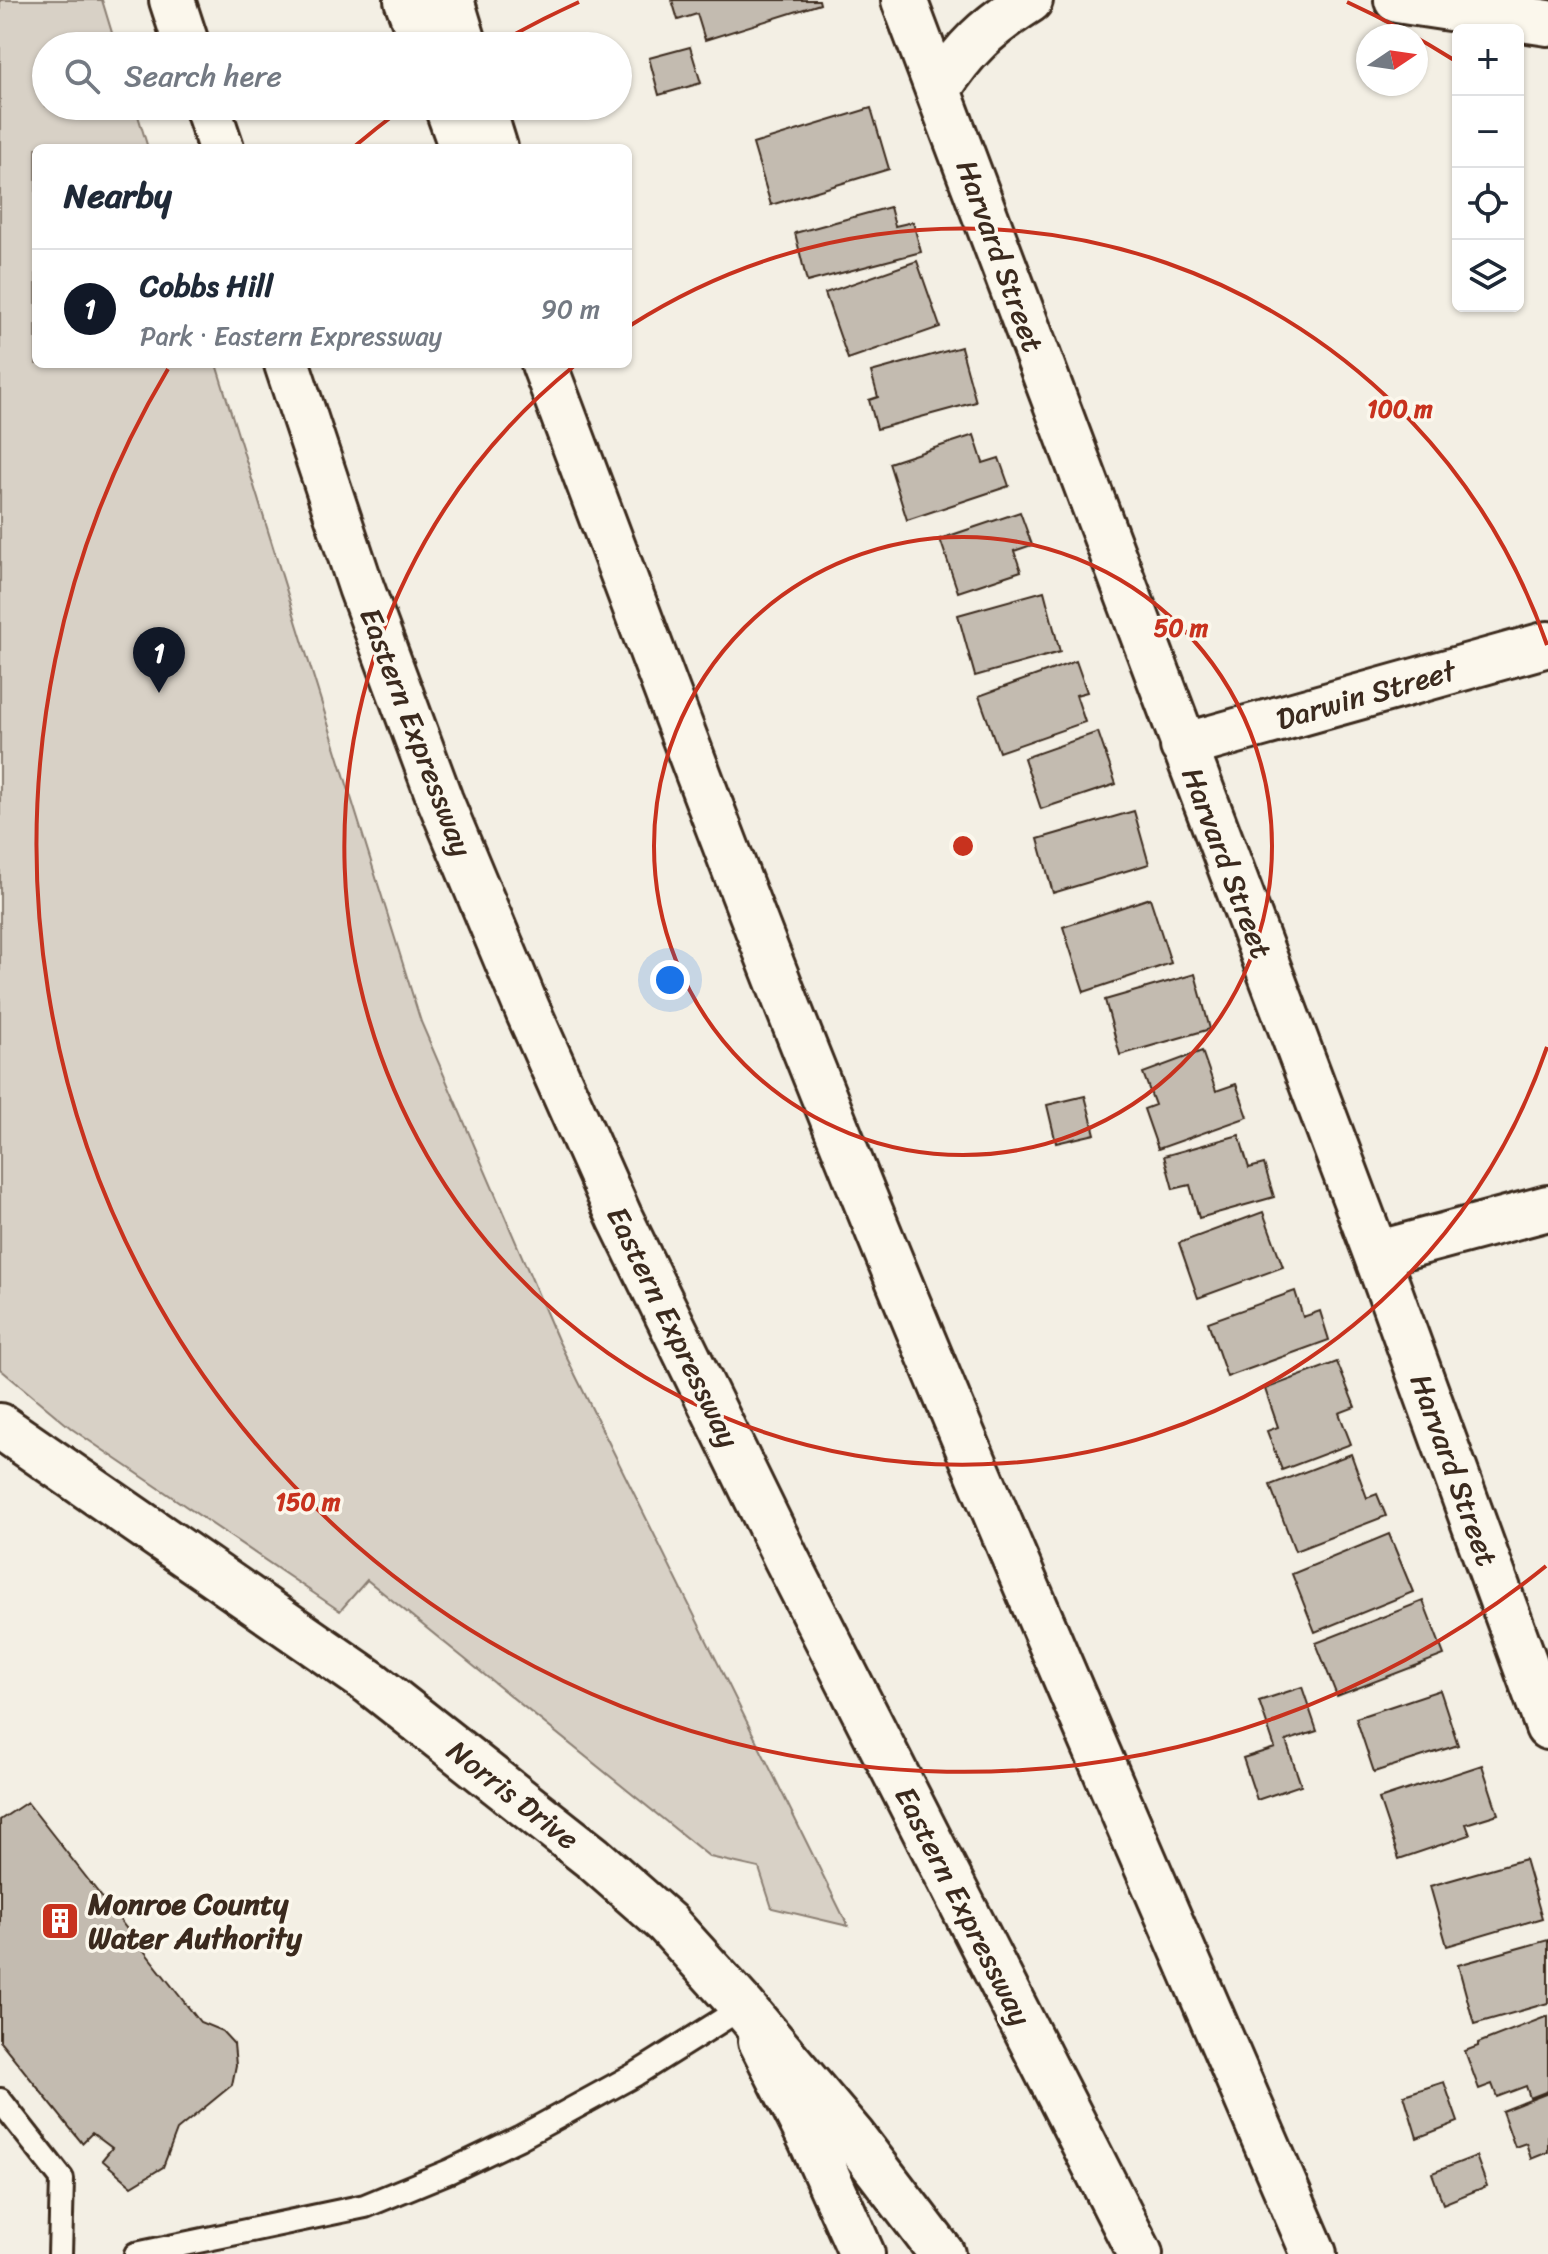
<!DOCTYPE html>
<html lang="en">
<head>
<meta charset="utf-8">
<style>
	:root { --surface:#fff; --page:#f2f2f3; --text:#1f2937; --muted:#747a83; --line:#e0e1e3; --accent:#111827 }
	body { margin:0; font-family:Sriracha,sans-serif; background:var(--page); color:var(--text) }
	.controls { position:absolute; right:24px; top:24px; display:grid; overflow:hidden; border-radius:12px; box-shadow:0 2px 6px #0004 }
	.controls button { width:72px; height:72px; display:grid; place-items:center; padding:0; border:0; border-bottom:2px solid var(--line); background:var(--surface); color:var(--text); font:40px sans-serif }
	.compass { position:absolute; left:1356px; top:24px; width:72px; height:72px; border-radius:50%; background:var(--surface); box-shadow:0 2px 6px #0004; rotate:77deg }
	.you { position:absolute; left:670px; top:980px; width:28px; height:28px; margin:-20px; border:6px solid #fff; border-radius:50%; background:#1a73e8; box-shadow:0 0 0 12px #1a73e833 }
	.badge { display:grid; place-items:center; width:52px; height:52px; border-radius:50%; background:var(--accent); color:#fff; font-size:26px; font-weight:700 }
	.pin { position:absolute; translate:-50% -66px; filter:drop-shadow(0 2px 4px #0008) }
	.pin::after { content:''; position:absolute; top:42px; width:28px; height:24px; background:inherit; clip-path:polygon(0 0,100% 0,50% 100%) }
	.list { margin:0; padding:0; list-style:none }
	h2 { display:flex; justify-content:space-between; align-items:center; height:104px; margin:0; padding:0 32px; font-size:34px }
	h2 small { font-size:26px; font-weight:400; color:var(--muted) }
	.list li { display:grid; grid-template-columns:52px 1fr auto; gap:24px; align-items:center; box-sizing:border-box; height:120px; padding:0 32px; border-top:2px solid var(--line) }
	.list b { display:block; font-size:30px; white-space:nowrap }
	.list p { margin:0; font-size:26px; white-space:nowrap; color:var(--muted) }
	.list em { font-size:26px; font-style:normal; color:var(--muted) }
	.icon { flex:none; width:44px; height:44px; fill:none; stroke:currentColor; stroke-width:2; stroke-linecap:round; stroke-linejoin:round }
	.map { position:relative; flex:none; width:1548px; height:2254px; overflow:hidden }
	.search { position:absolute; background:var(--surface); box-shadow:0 2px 6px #0004; left:32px; top:32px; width:600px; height:88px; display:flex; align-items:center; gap:20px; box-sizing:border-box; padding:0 28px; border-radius:44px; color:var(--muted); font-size:30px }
	.panel { position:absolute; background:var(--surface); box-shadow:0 2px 6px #0004; left:32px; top:144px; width:600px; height:224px; border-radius:12px }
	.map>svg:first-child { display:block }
	.green { fill:#d8d1c6; stroke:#8a7e72; stroke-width:2 }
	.building { fill:#c3bbb0; stroke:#3b2a1e; stroke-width:2 }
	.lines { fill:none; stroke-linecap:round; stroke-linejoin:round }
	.lane-casing { stroke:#3b2a1e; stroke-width:28 }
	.street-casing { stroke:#3b2a1e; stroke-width:50 }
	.secondary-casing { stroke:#3b2a1e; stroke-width:50 }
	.highway-casing { stroke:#3b2a1e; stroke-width:50 }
	.lane { stroke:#fbf7ec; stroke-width:22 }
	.street { stroke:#fbf7ec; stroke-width:44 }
	.secondary { stroke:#fbf7ec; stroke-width:44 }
	.highway { stroke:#fbf7ec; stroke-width:44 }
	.ring { fill:none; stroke:#c8321e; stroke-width:4 }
	.labels { text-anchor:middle; stroke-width:7; stroke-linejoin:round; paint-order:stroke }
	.street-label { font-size:30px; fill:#3b2a1e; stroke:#fbf7ec }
	.poi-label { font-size:30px; font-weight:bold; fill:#3b2a1e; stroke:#fbf7ec; text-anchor:start }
	.centre { fill:#c8321e; stroke:#fbf7ec; stroke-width:4 }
	.ring-label { font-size:24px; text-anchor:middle; font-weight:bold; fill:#c8321e; stroke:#fbf7ec; stroke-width:7; stroke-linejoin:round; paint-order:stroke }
</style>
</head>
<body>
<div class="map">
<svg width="1548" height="2254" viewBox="0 0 1548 2254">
	<rect width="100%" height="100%" fill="#f3efe4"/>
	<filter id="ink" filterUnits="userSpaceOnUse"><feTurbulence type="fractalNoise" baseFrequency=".0125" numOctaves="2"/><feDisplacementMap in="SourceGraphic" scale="16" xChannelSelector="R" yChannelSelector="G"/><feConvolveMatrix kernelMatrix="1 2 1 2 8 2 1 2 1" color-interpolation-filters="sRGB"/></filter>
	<g filter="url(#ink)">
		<path class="green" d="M 0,0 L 102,0 L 116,46 L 46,46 L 46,106 L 135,106 L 148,148 L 36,148 L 36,364 L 216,364 L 421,1022 L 558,1340 L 848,1926 L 772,1908 L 759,1868 L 710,1857 L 367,1580 L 340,1611 L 72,1429 L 0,1369 Z"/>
		<path class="building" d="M 672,0 L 819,0 L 820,4 L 705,40 L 697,14 L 678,20 Z
			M 690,47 L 701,83 L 659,95 L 649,58 Z
			M 871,108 L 889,169 L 771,205 L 753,144 Z
			M 890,207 L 895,226 L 913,222 L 921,252 L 807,282 L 795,233 Z
			M 917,261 L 940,327 L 848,359 L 825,293 Z
			M 961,347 L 976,402 L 877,429 L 869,400 L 878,397 L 871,372 Z
			M 974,435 L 983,463 L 999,458 L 1009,486 L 907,520 L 889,463 Z
			M 1020,512 L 1032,545 L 1014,551 L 1021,571 L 958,592 L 940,539 Z
			M 1044,591 L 1060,652 L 975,676 L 958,615 Z
			M 1076,661 L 1087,692 L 1076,695 L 1085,722 L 999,752 L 979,696 Z
			M 1098,732 L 1116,784 L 1041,809 L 1024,758 Z
			M 1134,811 L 1149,864 L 1053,893 L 1038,839 Z
			M 1150,898 L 1171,963 L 1084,992 L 1063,927 Z
			M 1195,974 L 1210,1029 L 1120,1055 L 1105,1000 Z
			M 1202,1051 L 1216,1091 L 1236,1084 L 1248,1117 L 1158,1149 L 1144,1109 L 1155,1105 L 1143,1073 Z
			M 1085,1096 L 1095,1134 L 1056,1143 L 1047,1105 Z
			M 1239,1135 L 1249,1168 L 1264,1164 L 1274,1197 L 1199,1218 L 1190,1185 L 1173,1189 L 1164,1156 Z
			M 1263,1212 L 1283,1267 L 1198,1298 L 1179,1243 Z
			M 1295,1291 L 1303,1317 L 1320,1311 L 1329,1340 L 1227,1377 L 1208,1322 Z
			M 1337,1362 L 1355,1407 L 1339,1413 L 1351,1444 L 1282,1470 L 1267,1431 L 1278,1427 L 1265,1389 Z
			M 1351,1454 L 1367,1498 L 1377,1494 L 1386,1516 L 1295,1551 L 1270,1485 Z
			M 1389,1534 L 1413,1592 L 1315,1632 L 1292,1574 Z
			M 1423,1601 L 1444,1655 L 1337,1696 L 1316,1643 Z
			M 1302,1687 L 1317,1731 L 1286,1741 L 1301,1785 L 1257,1800 L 1243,1758 L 1275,1748 L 1259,1701 Z
			M 1440,1690 L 1458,1745 L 1374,1772 L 1356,1718 Z
			M 1482,1765 L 1498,1814 L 1466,1824 L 1470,1835 L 1399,1859 L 1379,1799 Z
			M 27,1802 L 200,2022 L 222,2031 L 234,2044 L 236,2065 L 232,2085 L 177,2130 L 163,2167 L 132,2186 L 102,2160 L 112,2148 L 92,2133 L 82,2143 L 0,2041 L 0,1820 Z
			M 1525,1859 L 1542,1918 L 1447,1946 L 1430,1886 Z
			M 1548,1940 L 1548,2003 L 1474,2024 L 1458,1965 Z
			M 1548,2016 L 1548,2091 L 1530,2098 L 1526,2086 L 1497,2097 L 1492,2084 L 1479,2089 L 1465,2051 L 1478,2046 L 1478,2043 Z
			M 1444,2082 L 1458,2122 L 1417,2138 L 1404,2095 Z
			M 1548,2093 L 1548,2152 L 1531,2159 L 1526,2143 L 1515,2147 L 1502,2111 Z
			M 1476,2156 L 1487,2186 L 1443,2204 L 1432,2173 Z"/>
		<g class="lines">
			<defs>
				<path id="lane" d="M 0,2100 L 62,2179 L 60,2254
					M 136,2254 L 365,2206 L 450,2171 L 519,2138 L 636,2074 L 743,2007"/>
				<path id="street" d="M 904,0 L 1376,1254 L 1548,1727
					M 1397,0 L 1548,23
					M 938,90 C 965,48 987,27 1030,0
					M 1183,746 L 1548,644
					M 1376,1254 L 1548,1208
					M 761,2041 L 811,2140 L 862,2254"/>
				<path id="secondary" d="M 0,1426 L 371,1683 L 593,1858 L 667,1923 L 743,2007 L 853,2137 L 942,2254"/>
				<path id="highway" d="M 172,0 L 187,46
					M 407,0 L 424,46
					M 451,0 L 465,46
					M 207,106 L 221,148
					M 447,106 L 462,148
					M 482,106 L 495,148
					M 287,364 L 361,587 L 440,800 L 528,1011 L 620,1218 L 786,1558 L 1140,2254
					M 544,364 C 636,607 725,851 822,1092 C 978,1483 1148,1868 1314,2254"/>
			</defs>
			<use href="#lane" class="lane-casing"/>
			<use href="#street" class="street-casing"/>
			<use href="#secondary" class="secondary-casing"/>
			<use href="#highway" class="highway-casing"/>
			<use href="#lane" class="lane"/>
			<use href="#street" class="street"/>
			<use href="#secondary" class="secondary"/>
			<use href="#highway" class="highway"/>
		</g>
	</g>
	<g class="ring">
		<circle cx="963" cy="846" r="309"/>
		<path d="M1547 1047A618 618 0 1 1 574 366M631 325A618 618 0 0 1 1547 645"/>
		<path d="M1546 1566A927 927 0 0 1 168 369M355 146A927 927 0 0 1 399 111M499 43A927 927 0 0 1 579 2M1347 2A927 927 0 0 1 1454 60"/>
	</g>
	<defs>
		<symbol id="building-square" viewBox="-11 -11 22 22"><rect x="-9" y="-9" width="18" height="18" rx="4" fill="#c8321e" stroke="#fbf7ec"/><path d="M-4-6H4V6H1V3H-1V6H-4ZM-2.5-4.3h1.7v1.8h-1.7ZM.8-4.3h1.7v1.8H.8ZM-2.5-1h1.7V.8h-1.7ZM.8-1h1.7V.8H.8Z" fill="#fff"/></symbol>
	</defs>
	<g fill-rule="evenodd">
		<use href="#building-square" x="38" y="1899" width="44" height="44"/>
	</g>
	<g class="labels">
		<g class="street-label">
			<text transform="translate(1000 256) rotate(70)" y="10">Harvard Street</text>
			<text transform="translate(1366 695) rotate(-16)" y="10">Darwin Street</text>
			<text transform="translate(416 732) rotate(69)" y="10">Eastern Expressway</text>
			<text transform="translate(1227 863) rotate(69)" y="10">Harvard Street</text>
			<text transform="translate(673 1327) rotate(64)" y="10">Eastern Expressway</text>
			<text transform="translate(1454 1470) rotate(70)" y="10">Harvard Street</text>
			<text transform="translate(513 1795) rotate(38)" y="10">Norris Drive</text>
			<text transform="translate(963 1906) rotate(63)" y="10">Eastern Expressway</text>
		</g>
		<g class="poi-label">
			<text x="88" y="1914">Monroe County<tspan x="88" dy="34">Water Authority</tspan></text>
		</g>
	</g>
	<circle cx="963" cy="846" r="12" class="centre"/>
	<g class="ring-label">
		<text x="1400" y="417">100 m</text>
		<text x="1181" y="636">50 m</text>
		<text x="308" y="1510">150 m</text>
	</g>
</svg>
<div class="controls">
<button>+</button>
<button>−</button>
<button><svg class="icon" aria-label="locate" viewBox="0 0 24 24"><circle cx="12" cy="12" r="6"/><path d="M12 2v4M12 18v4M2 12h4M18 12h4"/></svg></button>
<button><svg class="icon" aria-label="layers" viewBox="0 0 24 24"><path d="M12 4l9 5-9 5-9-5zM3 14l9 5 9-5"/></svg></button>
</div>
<svg class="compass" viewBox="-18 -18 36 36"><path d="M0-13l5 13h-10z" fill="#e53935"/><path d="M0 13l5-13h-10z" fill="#747a83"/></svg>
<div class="you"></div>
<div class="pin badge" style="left:159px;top:693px">1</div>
<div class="search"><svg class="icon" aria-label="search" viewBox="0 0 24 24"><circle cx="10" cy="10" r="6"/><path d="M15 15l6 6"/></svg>Search here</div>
<section class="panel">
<h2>Nearby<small></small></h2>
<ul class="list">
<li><span class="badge">1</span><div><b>Cobbs Hill</b><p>Park · Eastern Expressway</p></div><em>90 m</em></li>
</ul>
</section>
</div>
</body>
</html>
